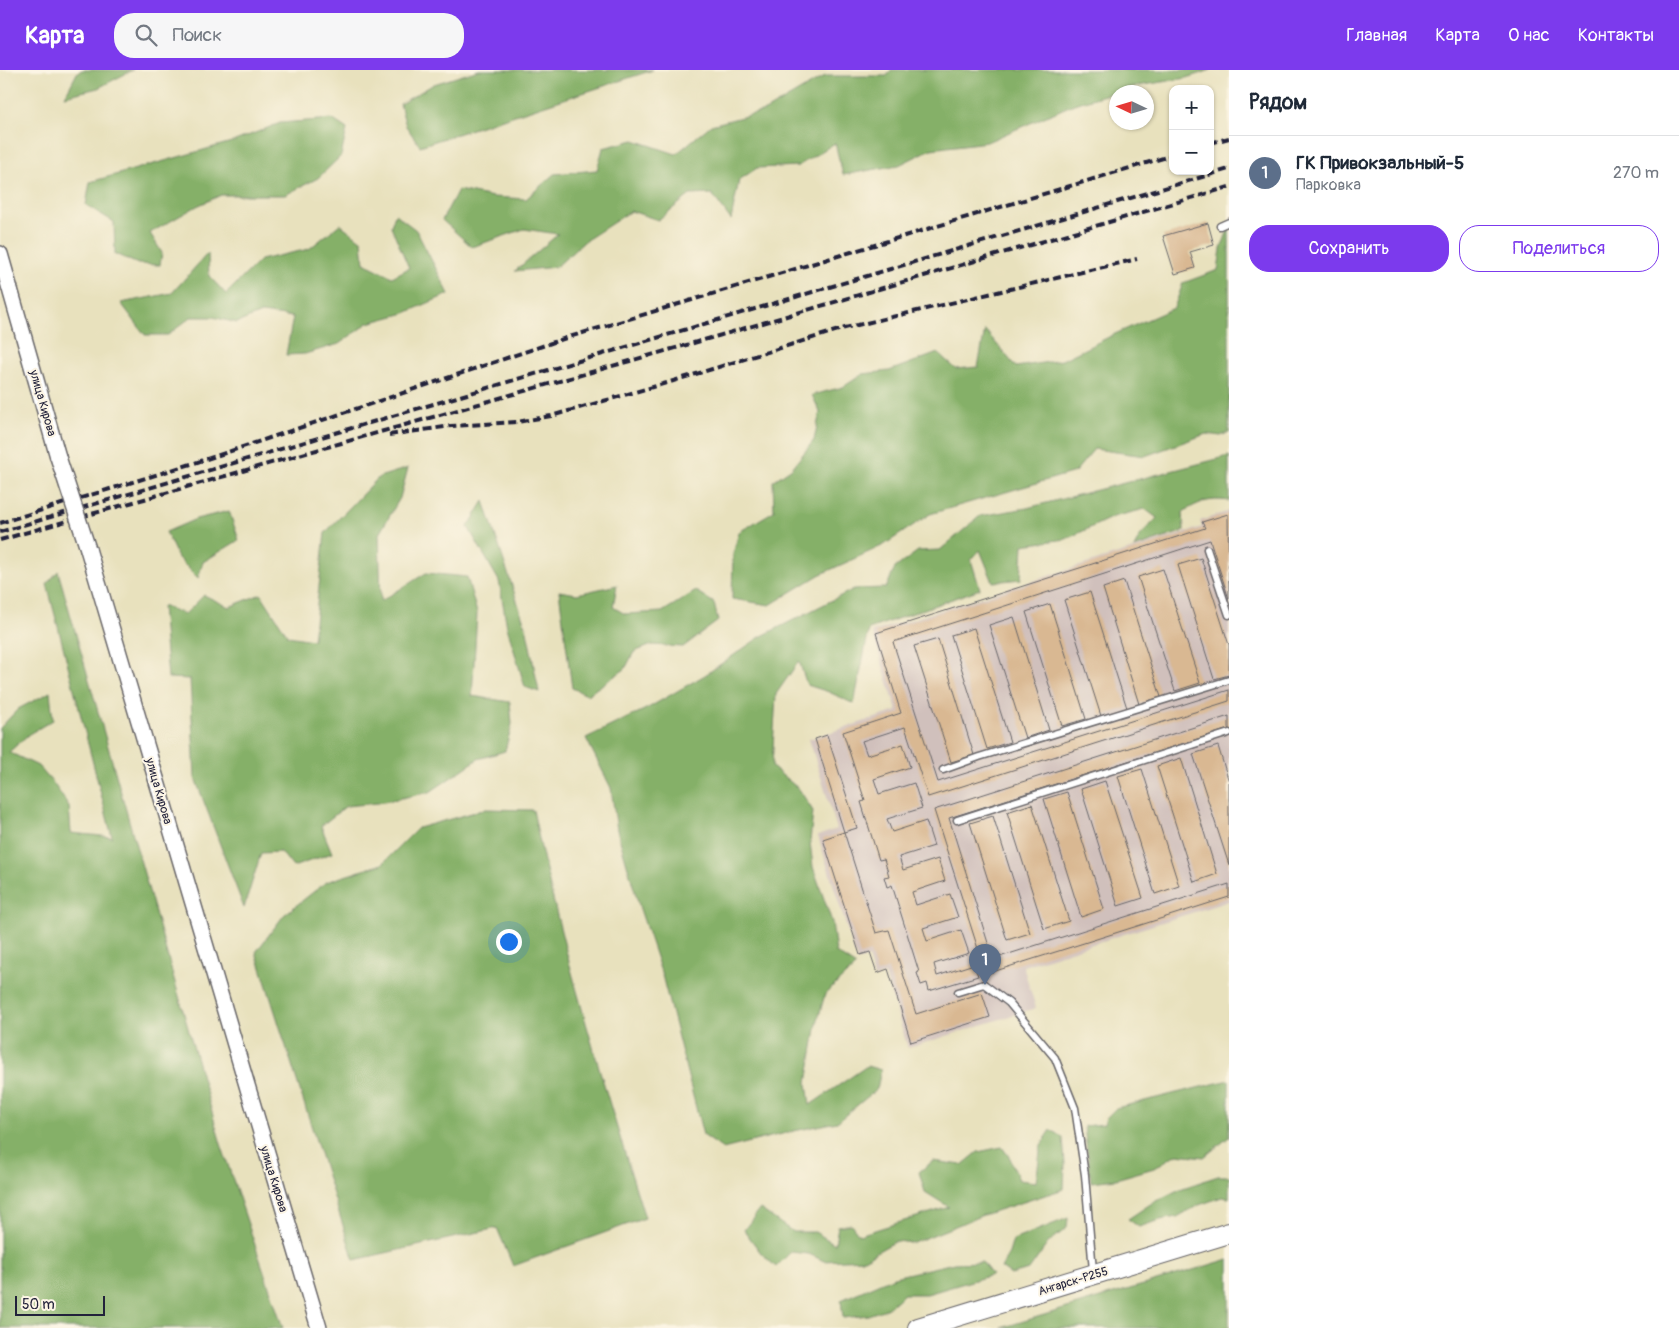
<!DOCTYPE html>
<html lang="ru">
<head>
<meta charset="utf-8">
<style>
	:root { --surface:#fff; --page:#f6f6f7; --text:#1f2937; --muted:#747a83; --line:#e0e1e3; --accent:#7c3aed }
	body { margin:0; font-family:Pangolin,sans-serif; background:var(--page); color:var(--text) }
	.controls { position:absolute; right:15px; top:15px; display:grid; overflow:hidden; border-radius:10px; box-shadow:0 1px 4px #0004 }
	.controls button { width:45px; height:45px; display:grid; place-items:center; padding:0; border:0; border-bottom:1px solid var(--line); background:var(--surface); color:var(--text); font:25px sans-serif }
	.compass { position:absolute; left:1109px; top:15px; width:45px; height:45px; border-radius:50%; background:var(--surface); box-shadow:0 1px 4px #0004; rotate:274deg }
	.scale { position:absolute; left:15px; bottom:12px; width:90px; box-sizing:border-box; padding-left:5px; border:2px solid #22223b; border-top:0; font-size:14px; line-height:18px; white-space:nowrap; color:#22223b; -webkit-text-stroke:4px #fcf5e5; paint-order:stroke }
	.you { position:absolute; left:508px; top:871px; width:18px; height:18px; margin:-12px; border:4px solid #fff; border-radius:50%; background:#1a73e8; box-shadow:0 0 0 8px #1a73e833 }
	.badge { display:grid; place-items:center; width:32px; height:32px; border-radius:50%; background:var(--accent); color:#fff; font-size:16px; font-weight:700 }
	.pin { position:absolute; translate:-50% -41px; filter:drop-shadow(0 1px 2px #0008) }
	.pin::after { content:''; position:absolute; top:26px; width:18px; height:15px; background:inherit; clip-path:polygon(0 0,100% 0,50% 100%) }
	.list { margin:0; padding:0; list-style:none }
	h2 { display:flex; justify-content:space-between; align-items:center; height:65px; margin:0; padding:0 20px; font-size:21px }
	h2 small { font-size:16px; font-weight:400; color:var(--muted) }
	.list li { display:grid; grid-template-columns:32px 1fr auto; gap:15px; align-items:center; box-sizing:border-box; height:75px; padding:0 20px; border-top:1px solid var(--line) }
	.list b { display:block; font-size:19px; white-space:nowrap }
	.list p { margin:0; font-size:16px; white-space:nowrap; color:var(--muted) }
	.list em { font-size:16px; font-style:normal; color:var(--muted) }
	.actions { display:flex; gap:10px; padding:15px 20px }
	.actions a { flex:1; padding:11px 0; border:1px solid var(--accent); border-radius:20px; text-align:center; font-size:18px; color:var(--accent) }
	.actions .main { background:var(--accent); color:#fff }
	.icon { flex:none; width:28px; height:28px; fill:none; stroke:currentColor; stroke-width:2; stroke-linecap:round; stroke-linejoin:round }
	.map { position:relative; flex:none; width:1229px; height:1258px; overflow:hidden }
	header { display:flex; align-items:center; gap:30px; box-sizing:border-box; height:70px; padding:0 25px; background:var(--accent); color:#fff }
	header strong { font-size:24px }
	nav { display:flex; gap:28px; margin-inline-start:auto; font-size:18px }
	.search { width:350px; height:45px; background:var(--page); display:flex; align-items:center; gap:12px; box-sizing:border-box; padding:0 18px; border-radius:20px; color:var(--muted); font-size:19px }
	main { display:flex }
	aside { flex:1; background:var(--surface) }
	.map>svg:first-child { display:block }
	.industrial { fill:#d0c0bc }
	.forest { fill:#85b068; stroke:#546952 }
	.building { fill:#d9b892 }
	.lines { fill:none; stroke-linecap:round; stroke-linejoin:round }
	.service-casing { stroke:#676568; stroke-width:9 }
	.tertiary-casing { stroke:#676568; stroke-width:18 }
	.primary-casing { stroke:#676568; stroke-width:22 }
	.service { stroke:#fff; stroke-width:6 }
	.tertiary { stroke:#fff; stroke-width:15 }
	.primary { stroke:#fff; stroke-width:20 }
	.rail { stroke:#22223b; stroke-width:4; stroke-dasharray:8 4; stroke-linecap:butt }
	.tertiary-bridge-casing { stroke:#676568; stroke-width:18; stroke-linecap:butt }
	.tertiary-bridge { stroke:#fff; stroke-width:15 }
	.labels { text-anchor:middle; stroke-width:4; stroke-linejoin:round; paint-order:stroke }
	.street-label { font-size:12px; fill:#22223b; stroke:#fcf5e5 }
</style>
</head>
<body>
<header>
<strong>Карта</strong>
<div class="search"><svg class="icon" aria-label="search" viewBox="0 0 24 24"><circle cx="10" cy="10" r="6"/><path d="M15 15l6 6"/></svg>Поиск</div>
<nav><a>Главная</a><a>Карта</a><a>О нас</a><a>Контакты</a></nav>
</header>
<main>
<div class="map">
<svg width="1229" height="1258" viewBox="0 0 1229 1258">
	<rect width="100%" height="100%" fill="#fcf5e5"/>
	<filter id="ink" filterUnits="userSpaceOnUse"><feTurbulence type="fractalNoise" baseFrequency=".02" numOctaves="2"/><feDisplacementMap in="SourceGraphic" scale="10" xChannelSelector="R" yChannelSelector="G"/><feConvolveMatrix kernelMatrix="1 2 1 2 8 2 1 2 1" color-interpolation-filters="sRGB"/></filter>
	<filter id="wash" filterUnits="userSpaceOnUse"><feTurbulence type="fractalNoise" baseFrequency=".0096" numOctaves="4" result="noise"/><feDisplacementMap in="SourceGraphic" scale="20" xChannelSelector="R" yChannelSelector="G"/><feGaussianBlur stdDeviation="1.12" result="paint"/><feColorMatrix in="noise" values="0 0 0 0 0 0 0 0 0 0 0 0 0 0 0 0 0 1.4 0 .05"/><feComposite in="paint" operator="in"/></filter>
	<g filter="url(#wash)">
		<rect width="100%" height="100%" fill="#e8e1bd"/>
		<path class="industrial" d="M 1229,441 L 1229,831 L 1023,896 L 1036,938 L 908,978 L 885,905 L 874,908 L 868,887 L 857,891 L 818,766 L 837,759 L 809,669 L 897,641 L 872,562 L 1202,457 L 1200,451 Z"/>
		<path class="forest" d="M 82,0 L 133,0 L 98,18 L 65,26 L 77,3 Z
			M 479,0 L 653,0 L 420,76 L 406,56 L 400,34 L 434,14 Z
			M 891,0 L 1211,0 L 1186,8 L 1132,17 L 1074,34 L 987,72 L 931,79 L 899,95 L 843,105 L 835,73 L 798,96 L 757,98 L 739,110 L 731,150 L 712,124 L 690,125 L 658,150 L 631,141 L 585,171 L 556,197 L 515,201 L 558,164 L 524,159 L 472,177 L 442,150 L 458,120 L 493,127 L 526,129 L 554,104 L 597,100 L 603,78 L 634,70 L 676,84 L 711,55 L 765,41 L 825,6 L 887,6 Z
			M 332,49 L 347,59 L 341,86 L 318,108 L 285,125 L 221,125 L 197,136 L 150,163 L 162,183 L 160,195 L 138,194 L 115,184 L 114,152 L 86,135 L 90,112 L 235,71 L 280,53 Z
			M 395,144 L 416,160 L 449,224 L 405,243 L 368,253 L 339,274 L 305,284 L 286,285 L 293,247 L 261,243 L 237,253 L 213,247 L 191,247 L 168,265 L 145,265 L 121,233 L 172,223 L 208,183 L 209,206 L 226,224 L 260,190 L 309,179 L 340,154 L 362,171 L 364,193 L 392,207 L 409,198 L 391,156 Z
			M 1229,157 L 1229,362 L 1221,366 L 1206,364 L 1145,386 L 1094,379 L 1075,402 L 930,444 L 884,475 L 819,505 L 770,535 L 732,529 L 733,484 L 739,462 L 774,441 L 773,411 L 792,398 L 814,370 L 820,342 L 812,325 L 843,317 L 863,304 L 889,301 L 938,283 L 956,299 L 978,297 L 985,260 L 1016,297 L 1062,290 L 1115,264 L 1174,238 L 1183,213 L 1218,200 L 1221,179 Z
			M 1229,386 L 1229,431 C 1209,428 1199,432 1183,442 L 1184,461 L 1134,478 L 1140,466 L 1157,448 L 1145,439 L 1113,447 L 1066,469 L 1023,475 L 1021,509 L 993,512 L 980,480 L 971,490 L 980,519 L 869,559 L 854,634 L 829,622 L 807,615 L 799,591 L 776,624 L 772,697 L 799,719 L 813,741 L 810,772 L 813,797 L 832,852 L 836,883 L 856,896 L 825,924 L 817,953 L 807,1013 L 810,1035 L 867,996 L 881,1000 L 877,1019 L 837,1052 L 794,1061 L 723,1079 L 703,1065 L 662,905 L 640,839 L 617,760 L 611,718 L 586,668 L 648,638 L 705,605 L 760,567 L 854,519 L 886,518 L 895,498 L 918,481 L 940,480 L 980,446 L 1027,438 Z
			M 408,398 L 400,428 L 379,464 L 381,531 L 426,503 L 467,507 L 477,543 L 472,626 L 510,632 L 512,654 L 505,681 L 478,689 L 430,722 L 378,733 L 346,736 L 321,756 L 332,783 L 293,797 L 281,782 L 261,783 L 244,838 L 195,708 L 190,609 L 168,608 L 162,536 L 185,544 L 204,525 L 229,537 L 261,524 L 288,566 L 313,570 L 325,463 L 379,407 Z
			M 484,431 L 527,561 L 539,622 L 525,617 L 507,557 L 499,511 L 468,457 Z
			M 229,441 L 239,470 L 203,492 L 198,508 L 178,488 L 166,462 L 196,449 Z
			M 58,501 L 221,1074 L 283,1258 L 0,1258 L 0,658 L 18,639 L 50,622 L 53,650 L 29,664 L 9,682 L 38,696 L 53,713 L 69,736 L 71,763 L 112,767 L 47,514 Z
			M 617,515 L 613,537 L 625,544 L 662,542 L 696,521 L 714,533 L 718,551 L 683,577 L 652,575 L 634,582 L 625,599 L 587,625 L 572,618 L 559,521 L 577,524 Z
			M 486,739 L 533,740 C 561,878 603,1013 645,1148 L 513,1196 L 497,1158 L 354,1190 L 256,882 L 284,845 L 326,812 L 382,794 L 418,758 Z
			M 1229,1010 L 1229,1067 L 1204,1087 L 1177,1084 L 1154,1098 L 1116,1109 L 1091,1112 L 1084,1056 L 1104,1054 L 1106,1048 L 1116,1038 Z
			M 1051,1060 L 1063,1068 L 1065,1094 L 1064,1119 L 983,1145 L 913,1173 L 896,1171 L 864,1189 L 824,1191 L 809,1184 L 791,1182 L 776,1197 L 761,1183 L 744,1160 L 760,1139 L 793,1162 L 815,1162 L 835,1174 L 838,1156 L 851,1154 L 859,1165 L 949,1137 L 925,1122 L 919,1102 L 933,1091 L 962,1095 L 978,1082 L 1002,1077 L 1010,1088 L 1019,1110 L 1036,1112 L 1041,1075 Z
			M 1218,1106 L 1229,1106 L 1229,1128 L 1222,1127 L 1199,1135 L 1177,1147 L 1160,1150 L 1139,1157 L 1128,1149 L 1152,1133 L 1180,1119 Z
			M 1068,1148 L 1067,1158 L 1048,1173 L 1029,1200 L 1011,1205 L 1001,1198 L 1009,1183 L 1013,1170 Z
			M 1229,1189 L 1229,1258 L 1001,1258 Z
			M 982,1192 L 992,1205 L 927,1224 L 904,1224 L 886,1239 L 868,1245 L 843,1248 L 841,1230 L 894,1207 L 954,1193 Z"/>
		<g id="blocks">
			<path class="building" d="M 1208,153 L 1214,175 L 1190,182 L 1195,198 L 1175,204 L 1163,166 Z
				M 1228,444 L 1229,529 L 1210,470 L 893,572 L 938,712 L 1229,620 L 1229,631 L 928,727 L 905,657 L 862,671 L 867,685 L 903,674 L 910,697 L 874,709 L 879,724 L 914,713 L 922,738 L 887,749 L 892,762 L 926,751 L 934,776 L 899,787 L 903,800 L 938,789 L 945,811 L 912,822 L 916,835 L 950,824 L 958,847 L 923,858 L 927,871 L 961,860 L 969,883 L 934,894 L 937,906 L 974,894 L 978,906 L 929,921 L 927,913 L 921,915 L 917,903 L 919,902 L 892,815 L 887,817 L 884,807 L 889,806 L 884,789 L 879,790 L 861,732 L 865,731 L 843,662 L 901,643 L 876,563 L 1205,458 L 1202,452 Z
				M 1201,488 L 1229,575 L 1229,605 L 1214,609 L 1178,495 Z
				M 1163,499 L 1200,613 L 1175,621 L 1138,507 Z
				M 1124,511 L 1161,627 L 1139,634 L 1103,518 Z
				M 1090,522 L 1127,638 L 1101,646 L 1064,530 Z
				M 1050,534 L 1086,649 L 1062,656 L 1026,542 Z
				M 1014,547 L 1049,660 L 1025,668 L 989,555 Z
				M 974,558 L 1010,672 L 987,679 L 951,565 Z
				M 938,569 L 974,685 L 951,692 L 914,576 Z
				M 1229,646 L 1229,659 L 949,748 L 993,889 L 1229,814 L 1229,827 L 986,904 L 934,740 Z
				M 827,665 L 857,758 L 844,762 L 815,669 Z
				M 1218,676 L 1229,712 L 1229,795 L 1193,684 Z
				M 1181,688 L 1217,804 L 1194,812 L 1157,696 Z
				M 1142,699 L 1179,816 L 1155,824 L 1118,706 Z
				M 1105,711 L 1143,828 L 1118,836 L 1081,719 Z
				M 1067,722 L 1104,839 L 1081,847 L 1044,729 Z
				M 1032,734 L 1069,851 L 1044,859 L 1007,742 Z
				M 993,746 L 1030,863 L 1007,870 L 970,753 Z
				M 844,762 L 876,863 L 889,860 L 916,944 L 982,923 L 990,947 L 911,972 L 888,899 L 877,903 L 870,882 L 860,885 L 823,769 Z"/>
		</g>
	</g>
	<g filter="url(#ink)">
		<use href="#blocks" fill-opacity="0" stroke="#676568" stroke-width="1"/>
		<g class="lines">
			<defs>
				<path id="service" d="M 1220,156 L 1229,152
					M 1207,479 L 1229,545
					M 943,700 L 979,687 L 1229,610
					M 957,750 L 1229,663
					M 958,922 L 984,914 L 1009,933 L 1055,988 L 1075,1038 L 1085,1105 L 1093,1201"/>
				<path id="tertiary" d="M 0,184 L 58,387
					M 88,479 L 319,1258"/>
				<path id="primary" d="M 918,1258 L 1229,1163"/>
			</defs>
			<use href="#service" class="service-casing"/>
			<use href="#tertiary" class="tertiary-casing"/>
			<use href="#primary" class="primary-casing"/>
			<use href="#service" class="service"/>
			<use href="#tertiary" class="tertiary"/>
			<use href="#primary" class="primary"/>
			<path class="rail" d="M 1210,73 L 1229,68
				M 389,365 L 451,356 L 517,352 L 551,346 L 670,312 L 845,258 L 1137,189
				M 0,453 L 204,390 L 566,268 L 1173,85
				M 0,462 L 1229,99
				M 0,470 L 718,266 L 1229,117"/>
			<defs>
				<path id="tertiary-bridge" d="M 58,387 L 88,479"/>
			</defs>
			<use href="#tertiary-bridge" class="tertiary-bridge-casing"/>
			<use href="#tertiary-bridge" class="tertiary-bridge"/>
		</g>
	</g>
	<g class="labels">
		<g class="street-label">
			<text transform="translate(43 333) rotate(74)" y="4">улица Кирова</text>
			<text transform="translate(159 721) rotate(74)" y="4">улица Кирова</text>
			<text transform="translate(274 1109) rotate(73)" y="4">улица Кирова</text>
			<text transform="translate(1073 1211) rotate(-17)" y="4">Ангарск-Р255</text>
		</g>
	</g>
</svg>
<div class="controls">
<button>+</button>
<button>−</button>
</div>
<svg class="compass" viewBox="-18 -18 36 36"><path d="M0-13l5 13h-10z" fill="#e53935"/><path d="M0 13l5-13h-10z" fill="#747a83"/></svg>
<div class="scale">50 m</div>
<div class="you"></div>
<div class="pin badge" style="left:985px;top:915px;background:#5c6f8a">1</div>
</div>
<aside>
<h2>Рядом<small></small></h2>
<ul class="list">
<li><span class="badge" style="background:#5c6f8a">1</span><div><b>ГК Привокзальный-5</b><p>Парковка</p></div><em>270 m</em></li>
</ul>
<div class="actions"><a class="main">Сохранить</a><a>Поделиться</a></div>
</aside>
</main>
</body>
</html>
